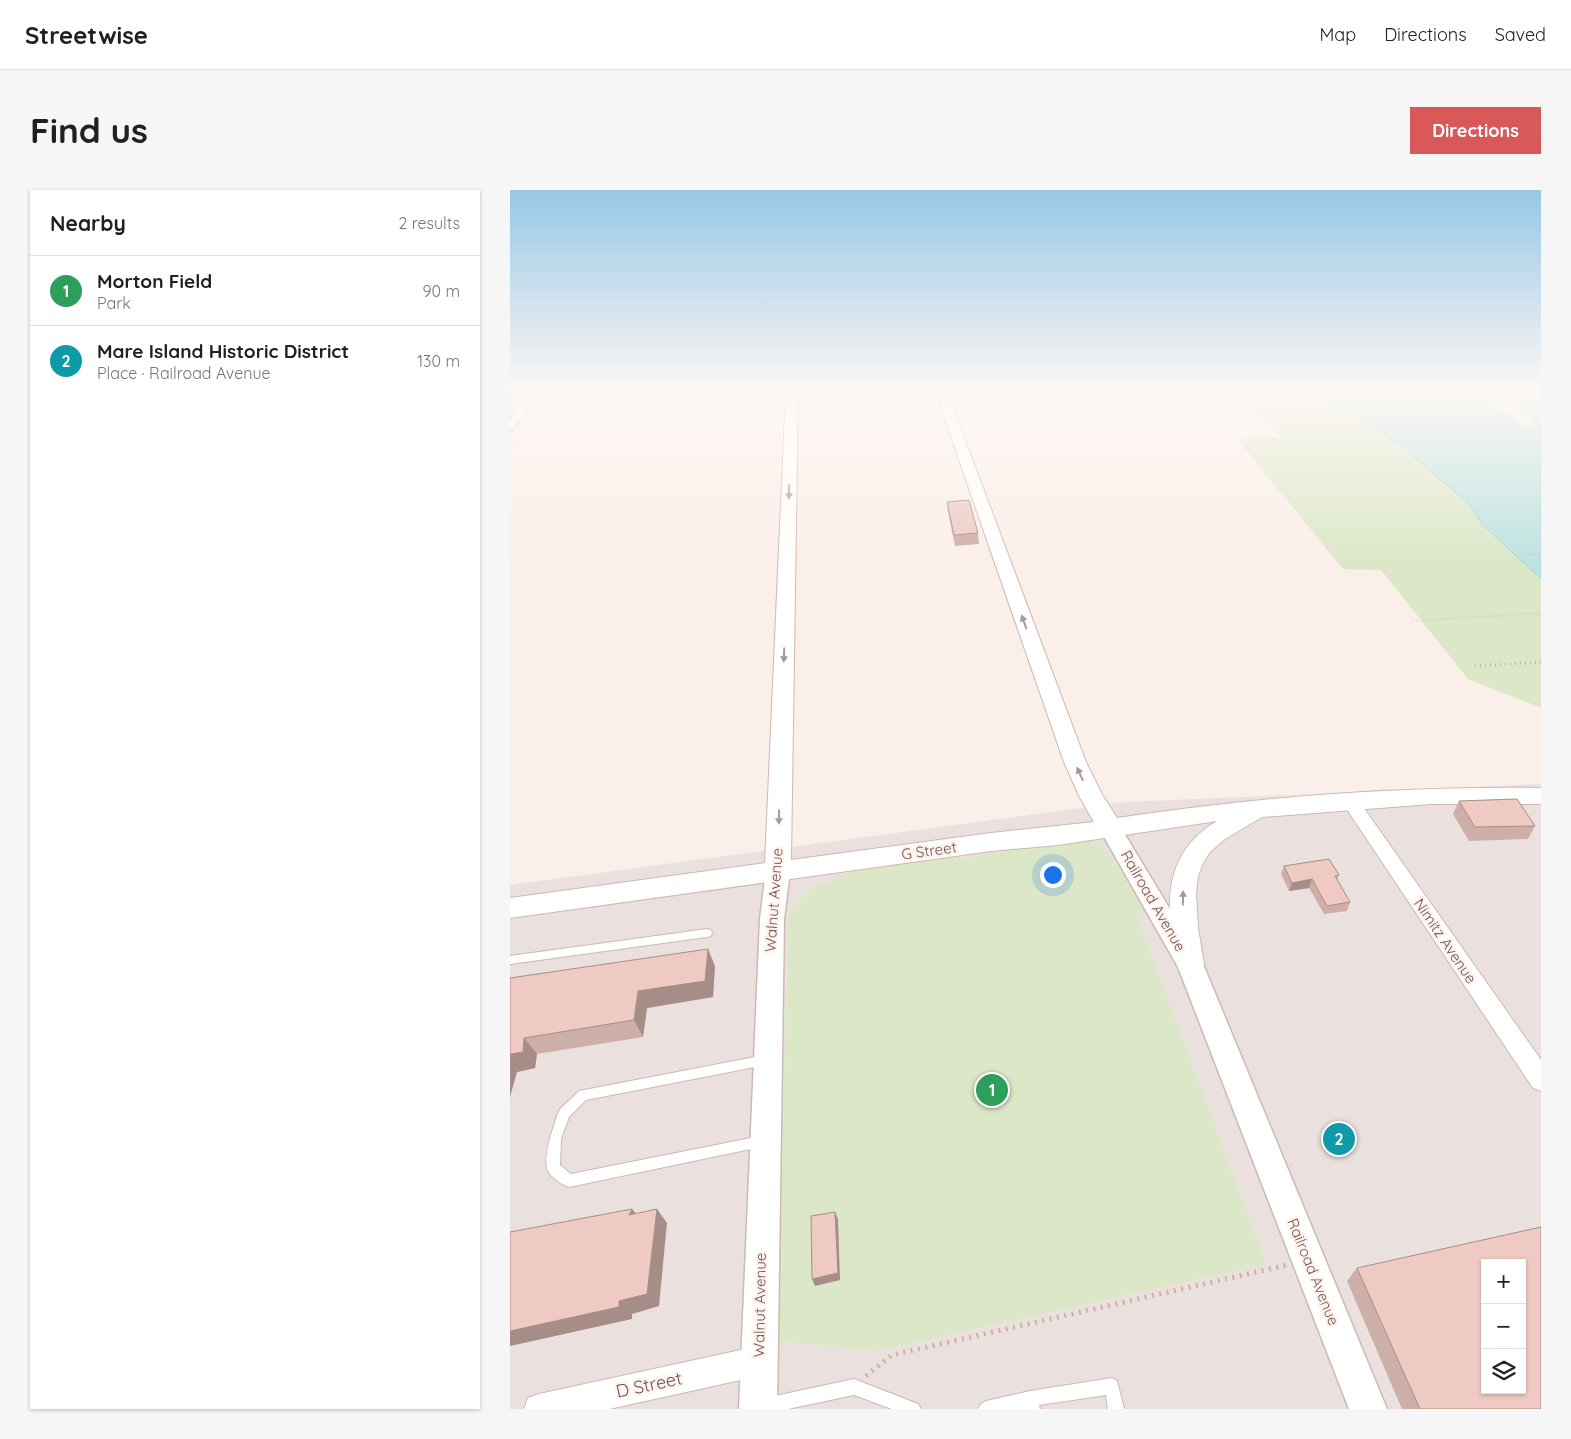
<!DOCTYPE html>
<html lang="en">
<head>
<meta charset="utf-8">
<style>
	:root { --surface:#fff; --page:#f6f6f6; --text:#202124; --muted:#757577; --line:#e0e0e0; --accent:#d9595a }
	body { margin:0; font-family:Quicksand,sans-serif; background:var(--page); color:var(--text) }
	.controls { position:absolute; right:15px; bottom:15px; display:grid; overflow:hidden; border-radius:0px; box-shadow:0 1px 4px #0004 }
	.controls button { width:45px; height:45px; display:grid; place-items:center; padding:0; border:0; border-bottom:1px solid var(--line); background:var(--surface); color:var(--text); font:25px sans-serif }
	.you { position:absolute; left:542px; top:684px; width:18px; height:18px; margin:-12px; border:4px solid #fff; border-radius:50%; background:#1a73e8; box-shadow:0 0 0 8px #1a73e833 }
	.badge { display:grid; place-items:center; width:32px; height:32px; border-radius:50%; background:var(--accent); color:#fff; font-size:16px; font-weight:700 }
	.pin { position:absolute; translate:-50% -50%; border:2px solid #fff; box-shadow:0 1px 5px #0006 }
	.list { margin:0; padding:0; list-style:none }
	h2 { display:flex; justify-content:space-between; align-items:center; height:65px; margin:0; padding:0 20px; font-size:21px }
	h2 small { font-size:16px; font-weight:400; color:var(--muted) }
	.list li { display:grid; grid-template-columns:32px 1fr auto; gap:15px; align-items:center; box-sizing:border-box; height:70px; padding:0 20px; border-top:1px solid var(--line) }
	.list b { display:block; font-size:19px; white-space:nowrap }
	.list p { margin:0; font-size:16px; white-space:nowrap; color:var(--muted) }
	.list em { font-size:16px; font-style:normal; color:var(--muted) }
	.icon { flex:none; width:28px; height:28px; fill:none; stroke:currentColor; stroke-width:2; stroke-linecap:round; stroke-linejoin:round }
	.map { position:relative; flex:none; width:1031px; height:1219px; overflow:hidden; border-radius:0px }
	header { display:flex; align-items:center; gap:30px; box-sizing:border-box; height:70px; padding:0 25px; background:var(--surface); border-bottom:1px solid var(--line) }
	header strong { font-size:24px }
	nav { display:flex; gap:28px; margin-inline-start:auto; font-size:18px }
	.intro { display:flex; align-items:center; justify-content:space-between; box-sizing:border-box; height:120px; padding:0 30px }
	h1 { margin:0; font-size:35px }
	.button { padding:12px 22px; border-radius:0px; background:var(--accent); color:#fff; font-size:18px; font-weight:700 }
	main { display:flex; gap:30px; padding:0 30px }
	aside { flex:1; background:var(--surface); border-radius:0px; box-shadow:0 1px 4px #0004 }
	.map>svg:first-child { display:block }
	.industrial { fill:#eae1de; fill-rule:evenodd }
	.green { fill:#dce7c8 }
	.water { fill:#bee3e0; stroke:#a6d4d0 }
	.pier { fill:#fbefe9 }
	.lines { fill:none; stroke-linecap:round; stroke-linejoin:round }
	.service-casing { stroke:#ceb8b2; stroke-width:2 }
	.minor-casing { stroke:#ceb8b2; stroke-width:2 }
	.tertiary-casing { stroke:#ceb8b2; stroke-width:3 }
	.secondary-casing { stroke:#d0b7b0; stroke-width:2 }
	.path-far3 { stroke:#d3ada5; stroke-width:2; stroke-dasharray:0.5 2; stroke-linecap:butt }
	.path-far2 { stroke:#d3ada5; stroke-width:2.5; stroke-dasharray:0.5 2.5; stroke-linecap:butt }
	.path-far1 { stroke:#d3ada5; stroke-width:3; stroke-dasharray:1 4; stroke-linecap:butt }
	.path { stroke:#d3ada5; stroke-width:5; stroke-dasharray:2 5.5; stroke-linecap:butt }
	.service { fill:#fff; fill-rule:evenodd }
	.minor { fill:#fff; fill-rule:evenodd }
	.tertiary { fill:#fff; fill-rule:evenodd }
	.secondary { fill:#fff; fill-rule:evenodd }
	.rail-casing { stroke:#b0a7c4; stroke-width:3 }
	.rail { stroke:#fdf4ef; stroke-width:2; stroke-dasharray:6; stroke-linecap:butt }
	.wall { fill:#cdaea8 }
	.shaded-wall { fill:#a78d88 }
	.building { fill:#eecac3; stroke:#a78d88; fill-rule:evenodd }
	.oneway { fill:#ab9895 }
	.labels { text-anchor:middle; stroke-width:5; stroke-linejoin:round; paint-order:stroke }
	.street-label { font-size:15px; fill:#73534e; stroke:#fdf4ef }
	.near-street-label { font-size:18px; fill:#73534e; stroke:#fdf4ef }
</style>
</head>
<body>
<header>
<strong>Streetwise</strong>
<nav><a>Map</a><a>Directions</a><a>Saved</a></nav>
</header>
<div class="intro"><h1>Find us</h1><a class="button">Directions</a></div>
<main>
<aside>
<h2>Nearby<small>2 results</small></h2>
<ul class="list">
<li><span class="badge" style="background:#2e9e5b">1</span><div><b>Morton Field</b><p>Park</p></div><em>90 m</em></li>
<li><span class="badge" style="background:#0f9aa8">2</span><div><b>Mare Island Historic District</b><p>Place · Railroad Avenue</p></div><em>130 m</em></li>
</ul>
</aside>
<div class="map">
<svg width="1031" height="1219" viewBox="0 0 1031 1219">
	<rect width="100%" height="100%" fill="#fbefe9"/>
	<path class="industrial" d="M 0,201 L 24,201 L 0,248 Z
		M 1031,594 L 1031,1219 L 0,1219 L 0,695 L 615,612 ZM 975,1073 L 1012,1073 L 1012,1200 L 975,1200 Z"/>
	<path class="green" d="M 687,201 L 815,201 L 855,228 L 1031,363 L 1031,518 L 958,489 L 871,380 L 833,379 L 727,249 L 771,248 L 730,204 L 689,203 Z
		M 575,649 C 597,652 628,702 635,721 L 627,726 L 756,1074 L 366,1161 L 266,1151 L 279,722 L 299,700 L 343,681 L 448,667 L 457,670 L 463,666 Z"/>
	<path class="water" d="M 800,201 L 1031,201 L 1031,389 L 972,334 L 959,314 L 893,258 L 869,241 L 808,209 Z"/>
	<path class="pier" d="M 971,201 L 985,201 L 1027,236 L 1012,236 Z"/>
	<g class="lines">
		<defs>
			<path id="service" d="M 197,739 L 201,740 L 202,743 L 201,746 L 197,747 L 0,774 L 0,766 Z
				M 255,865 L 259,866 L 261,870 L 259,874 L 255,875 L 76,910 L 59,927 L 51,949 L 50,975 L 61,984 L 251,946 L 255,948 L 257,952 L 255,956 L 59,997 C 52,995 41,987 38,981 C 32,969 44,935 48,923 L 50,919 L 69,901 Z
				M 602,1188 L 607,1191 L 614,1219 L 598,1219 L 596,1205 L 529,1215 L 530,1219 L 468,1219 L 471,1214 L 476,1211 L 520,1201 Z
				M 344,1189 L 408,1214 L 411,1219 L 382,1219 L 344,1205 L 278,1219 L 250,1219 L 248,1216 L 251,1211 L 256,1208 Z"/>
			<path id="minor" d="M 21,201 L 29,201 L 3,238 L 0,239 L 0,230 Z
				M 278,201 L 300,201 C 296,205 285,205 279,204 Z
				M 840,605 L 846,607 L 1031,870 L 1031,901 L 1023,898 L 834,615 L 831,611 L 834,607 Z
				M 249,1156 L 260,1160 L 264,1171 L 260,1182 L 249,1186 L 99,1219 L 14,1219 L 18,1208 L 29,1204 Z"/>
			<path id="tertiary" d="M 600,630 L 608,633 L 693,774 L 877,1219 L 839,1219 L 668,777 L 589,638 L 592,633 Z
				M 268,672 L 276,675 L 280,681 L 274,729 L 267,1219 L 229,1219 L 250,729 L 256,681 L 260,675 Z"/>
			<path id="secondary" d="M 276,201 L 288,201 L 281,670 L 481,643 L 584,632 L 569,606 L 554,572 L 431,218 L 431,201 L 443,201 L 443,218 L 576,572 L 593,606 L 607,628 C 747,607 889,596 1031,598 L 1031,614 L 921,614 L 752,627 L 715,649 L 700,662 L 693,673 L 688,686 L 686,703 L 688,738 L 694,774 L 690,782 L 680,786 L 670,782 C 664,771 663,758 662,745 C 655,697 663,657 707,631 L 548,655 L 481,661 L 0,728 L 0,708 L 255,673 Z"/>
		</defs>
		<use href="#service" class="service-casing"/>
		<use href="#minor" class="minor-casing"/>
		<use href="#tertiary" class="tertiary-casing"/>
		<use href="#secondary" class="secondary-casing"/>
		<path class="path-far3" d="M 0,256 L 9,254"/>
		<path class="path-far2" d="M 1019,365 L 1031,364
			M 903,431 L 1031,423"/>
		<path class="path-far1" d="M 965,476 L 1031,472"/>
		<path class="path" d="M 356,1186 L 382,1165 L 777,1075"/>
		<use href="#service" class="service"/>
		<use href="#minor" class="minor"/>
		<use href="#tertiary" class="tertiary"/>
		<use href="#secondary" class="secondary"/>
		<defs>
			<path id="rail" d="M 0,224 L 3,221"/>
		</defs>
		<use href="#rail" class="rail-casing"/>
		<use href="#rail" class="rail"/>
	</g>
	<path class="wall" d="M 437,312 L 468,343 L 469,354 L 445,356 L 438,322 Z
		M 949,611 L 1025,636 L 1018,649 L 959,651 L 943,624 Z
		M 774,676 L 829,685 L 827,690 L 840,712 L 837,721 L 814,724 L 799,698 L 779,701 L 771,684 Z
		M 205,776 L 203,807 L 137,818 L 133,847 L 27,864 L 25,878 L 7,882 L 0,788 Z
		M 847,1078 L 1031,1219 L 892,1219 L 837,1091 Z"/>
	<path class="shaded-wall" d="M 802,689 L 799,698 L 779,701 L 782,693 Z
		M 198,759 L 205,776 L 203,807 L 137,818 L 133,847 L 124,830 L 128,801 Z
		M 14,848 L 27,864 L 25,878 L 7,882 L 0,907 L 0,864 Z
		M 122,1019 L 134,1033 L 119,1025 Z
		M 147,1019 L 157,1033 L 149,1116 L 122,1124 L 122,1129 L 0,1156 L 0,1141 L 109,1111 Z
		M 325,1022 L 328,1029 L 330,1090 L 305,1096 L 302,1089 Z"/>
	<path class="building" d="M 459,310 L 468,343 L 444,345 L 437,312 Z
		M 1007,609 L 1025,636 L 965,637 L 949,611 Z
		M 819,669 L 829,685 L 825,686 L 840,712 L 817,716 L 802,689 L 782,693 L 774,676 Z
		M 198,759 L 195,791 L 128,801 L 124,830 L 14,848 L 13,862 L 0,864 L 0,788 Z
		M 122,1019 L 119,1025 L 147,1019 L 137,1104 L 109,1111 L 109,1117 L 0,1141 L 0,1042 Z
		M 325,1022 L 328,1083 L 302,1089 L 301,1026 Z
		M 1031,1037 L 1031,1219 L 910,1219 L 847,1078 ZM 975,1073 L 1012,1073 L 1012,1200 L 975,1200 Z"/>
	<defs><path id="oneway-solid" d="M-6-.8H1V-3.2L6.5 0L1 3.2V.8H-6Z" transform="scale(1.25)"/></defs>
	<g class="oneway">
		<use href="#oneway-solid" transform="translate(279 302) rotate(91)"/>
		<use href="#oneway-solid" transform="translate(514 432) rotate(-110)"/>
		<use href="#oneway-solid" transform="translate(274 465) rotate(92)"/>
		<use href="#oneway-solid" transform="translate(570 584) rotate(-114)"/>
		<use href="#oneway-solid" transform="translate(269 627) rotate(91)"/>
		<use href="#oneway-solid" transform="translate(673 708) rotate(-89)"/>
	</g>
	<linearGradient id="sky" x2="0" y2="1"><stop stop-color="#97c7e5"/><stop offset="0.54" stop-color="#fdf8f5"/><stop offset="1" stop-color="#fdf8f5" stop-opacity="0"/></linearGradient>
	<rect width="1031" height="372" fill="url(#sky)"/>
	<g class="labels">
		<g class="street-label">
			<text transform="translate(419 661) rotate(-8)" y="5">G Street</text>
			<text transform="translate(264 710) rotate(-86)" y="5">Walnut Avenue</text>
			<text transform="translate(643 711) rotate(60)" y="5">Railroad Avenue</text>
			<text transform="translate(935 751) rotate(56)" y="5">Nimitz Avenue</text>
			<text transform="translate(803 1082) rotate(68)" y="5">Railroad Avenue</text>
			<text transform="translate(250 1115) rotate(-89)" y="5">Walnut Avenue</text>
		</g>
		<g class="near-street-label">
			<text transform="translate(139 1195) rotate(-12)" y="6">D Street</text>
		</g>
	</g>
</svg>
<div class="controls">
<button>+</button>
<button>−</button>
<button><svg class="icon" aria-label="layers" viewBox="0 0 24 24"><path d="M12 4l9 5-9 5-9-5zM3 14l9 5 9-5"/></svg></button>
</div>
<div class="you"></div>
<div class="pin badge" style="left:482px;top:900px;background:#2e9e5b">1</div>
<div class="pin badge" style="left:829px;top:949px;background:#0f9aa8">2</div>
</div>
</main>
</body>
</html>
